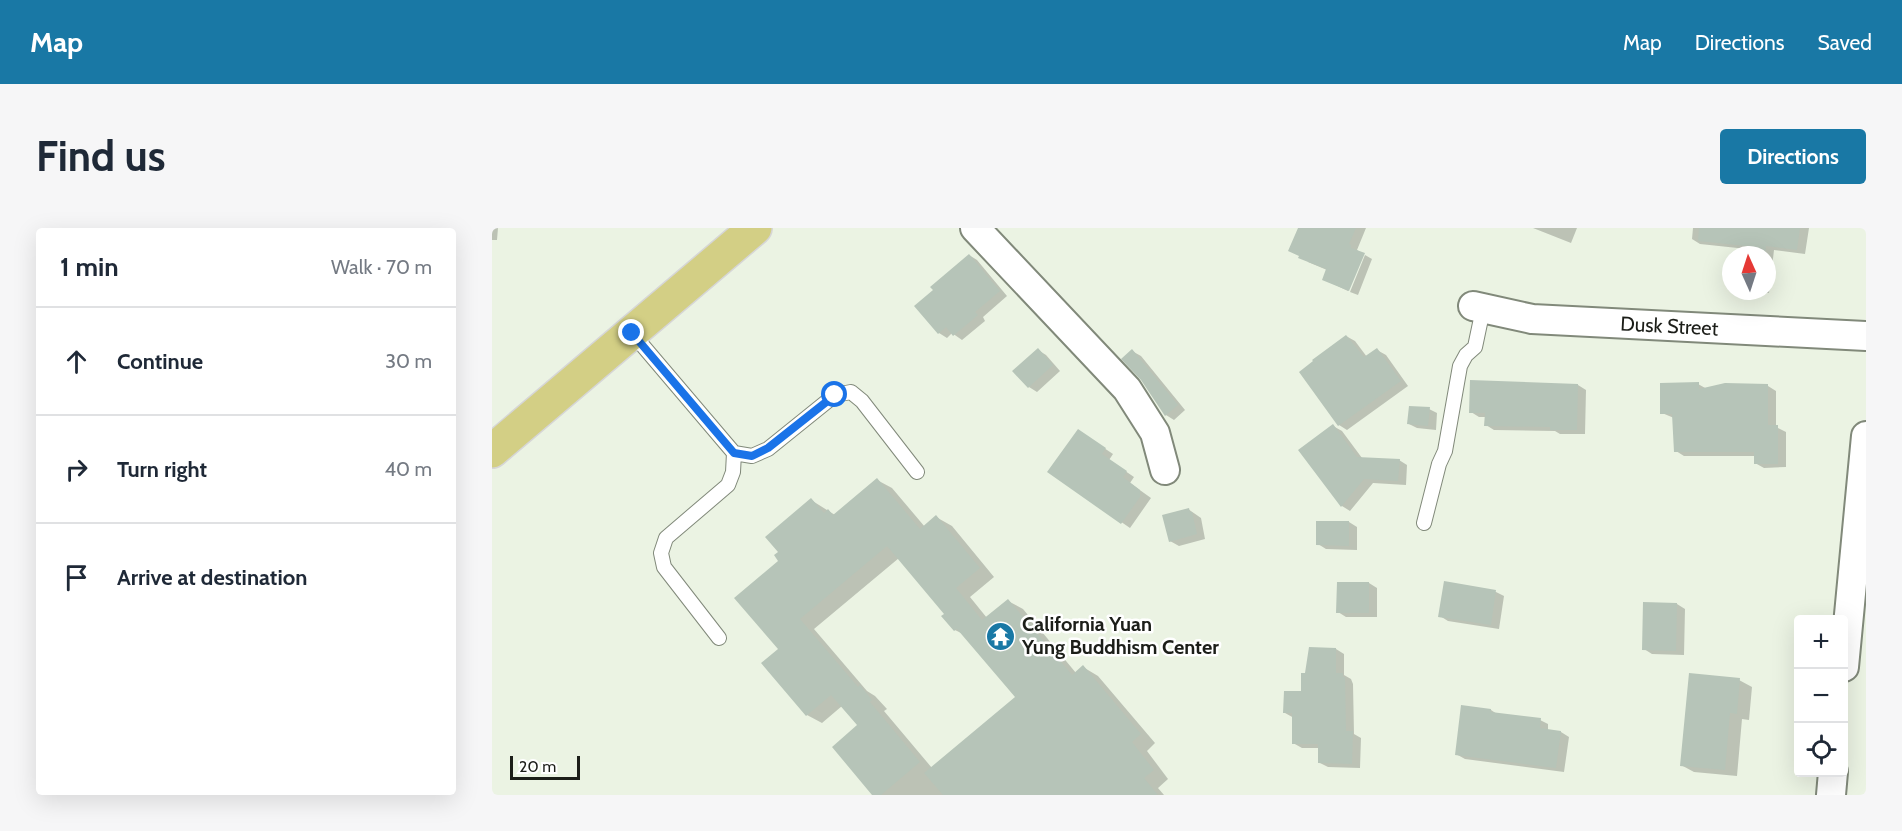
<!DOCTYPE html>
<html lang="en">
<head>
<meta charset="utf-8">
<style>
	:root { --surface:#fff; --page:#f6f6f7; --text:#1f2937; --muted:#747a83; --line:#e0e1e3; --accent:#1978a5 }
	body { margin:0; font-family:Cabin,sans-serif; background:var(--page); color:var(--text) }
	.controls { position:absolute; right:18px; bottom:18px; display:grid; overflow:hidden; border-radius:6px; box-shadow:0 6px 24px #0002 }
	.controls button { width:54px; height:54px; display:grid; place-items:center; padding:0; border:0; border-bottom:2px solid var(--line); background:var(--surface); color:var(--text); font:30px sans-serif }
	.compass { position:absolute; left:1230px; top:18px; width:54px; height:54px; border-radius:50%; background:var(--surface); box-shadow:0 6px 24px #0002; rotate:357deg }
	.scale { position:absolute; left:18px; bottom:15px; width:70px; box-sizing:border-box; padding-left:6px; border:3px solid #1c1e19; border-top:0; font-size:16px; line-height:21px; white-space:nowrap; color:#1c1e19; -webkit-text-stroke:4px #fff; paint-order:stroke }
	.stop { position:absolute; width:18px; height:18px; margin:-14px; border:4px solid #1a73e8; border-radius:50%; background:#fff }
	.stop.end { background:#1a73e8; border-color:#fff; box-shadow:0 2px 6px #0008 }
	.list { margin:0; padding:0; list-style:none }
	h2 { display:flex; justify-content:space-between; align-items:center; height:78px; margin:0; padding:0 24px; font-size:26px }
	h2 small { font-size:20px; font-weight:400; color:var(--muted) }
	.list li { display:grid; grid-template-columns:39px 1fr auto; gap:18px; align-items:center; box-sizing:border-box; height:108px; padding:0 24px; border-top:2px solid var(--line) }
	.list b { display:block; font-size:22px; white-space:nowrap }
	.list em { font-size:20px; font-style:normal; color:var(--muted) }
	.icon { flex:none; width:33px; height:33px; fill:none; stroke:currentColor; stroke-width:2; stroke-linecap:round; stroke-linejoin:round }
	.map { position:relative; flex:none; width:1374px; height:567px; overflow:hidden; border-radius:6px }
	header { display:flex; align-items:center; gap:36px; box-sizing:border-box; height:84px; padding:0 30px; background:var(--accent); color:#fff }
	header strong { font-size:28px }
	nav { display:flex; gap:33px; margin-inline-start:auto; font-size:21px }
	.intro { display:flex; align-items:center; justify-content:space-between; box-sizing:border-box; height:144px; padding:0 36px }
	h1 { margin:0; font-size:42px }
	.button { padding:15px 27px; border-radius:6px; background:var(--accent); color:#fff; font-size:21px; font-weight:700 }
	main { display:flex; gap:36px; padding:0 36px }
	aside { flex:1; background:var(--surface); border-radius:6px; box-shadow:0 6px 24px #0002 }
	.map>svg:first-child { display:block }
	.shadow { fill:#0003; fill-rule:evenodd }
	.building { fill:#b6c4b8 }
	.lines { fill:none; stroke-linecap:round; stroke-linejoin:round }
	.lane-casing { stroke:#81897a; stroke-width:16 }
	.street-casing { stroke:#81897a; stroke-width:32 }
	.primary-casing { stroke:#d6d6d6; stroke-width:36 }
	.lane { stroke:#fff; stroke-width:14 }
	.street { stroke:#fff; stroke-width:28 }
	.primary { stroke:#d3cf85; stroke-width:33 }
	.route { stroke:#1a73e8; stroke-width:8 }
	.labels { text-anchor:middle; stroke-width:5; stroke-linejoin:round; paint-order:stroke }
	.street-label { font-size:20px; fill:#1c1e19; stroke:#fff }
	.poi-label { font-size:20px; font-weight:bold; fill:#1c1e19; stroke:#fff; text-anchor:start }
</style>
</head>
<body>
<header>
<strong>Map</strong>
<nav><a>Map</a><a>Directions</a><a>Saved</a></nav>
</header>
<div class="intro"><h1>Find us</h1><a class="button">Directions</a></div>
<main>
<aside>
<h2>1 min<small>Walk · 70 m</small></h2>
<ul class="list">
<li><svg class="icon" aria-label="ahead" viewBox="0 0 24 24"><path d="M12 20V5M6 11l6-6 6 6"/></svg><div><b>Continue</b></div><em>30 m</em></li>
<li><svg class="icon" aria-label="right" viewBox="0 0 24 24"><path d="M7 20v-9h11M14 6l5 5-5 5"/></svg><div><b>Turn right</b></div><em>40 m</em></li>
<li><svg class="icon" aria-label="arrive" viewBox="0 0 24 24"><path d="M6 21V4h12l-3 4 3 4H6"/></svg><div><b>Arrive at destination</b></div></li>
</ul>
</aside>
<div class="map">
<svg width="1374" height="567" viewBox="0 0 1374 567">
	<rect width="100%" height="100%" fill="#ebf3e3"/>
	<path class="shadow" d="M 0,0 L 6,0 L 5,12 L 0,12 Z
		M 807,0 L 874,0 L 865,22 L 871,26 L 856,63 L 831,51 L 835,42 L 816,34 Z
		M 1041,0 L 1085,0 L 1079,15 Z
		M 1201,0 L 1317,0 L 1313,26 L 1282,22 L 1277,65 L 1259,63 L 1275,63 L 1275,27 L 1254,27 L 1255,21 L 1208,16 L 1200,11 Z
		M 477,27 L 485,32 L 515,68 L 491,89 L 493,93 L 470,112 L 460,105 L 455,110 L 447,105 L 443,63 Z
		M 873,27 L 880,31 L 866,67 L 858,64 Z
		M 854,108 L 863,113 L 875,129 L 885,122 L 894,127 L 916,158 L 855,202 L 847,197 L 823,133 Z
		M 546,122 L 554,127 L 568,143 L 545,164 L 537,159 Z
		M 640,123 L 649,128 L 693,182 L 682,192 L 674,187 Z
		M 1206,156 L 1215,161 L 1276,158 L 1284,163 L 1284,199 L 1294,204 L 1294,239 L 1272,240 L 1263,235 L 1263,228 L 1192,228 L 1184,223 L 1182,190 L 1170,185 Z
		M 1086,157 L 1094,162 L 1093,206 L 1068,206 L 1063,203 L 1002,202 L 994,197 L 994,189 L 987,189 L 979,184 Z
		M 937,181 L 945,185 L 944,202 L 925,200 L 917,196 Z
		M 841,198 L 850,203 L 870,230 L 907,232 L 915,237 L 914,257 L 881,255 L 858,283 L 850,278 Z
		M 594,208 L 621,226 L 617,232 L 642,249 L 638,255 L 659,270 L 638,300 L 557,244 Z
		M 385,252 L 400,260 L 433,299 L 444,289 L 460,298 L 502,349 L 478,369 L 495,390 L 516,373 L 531,381 L 584,445 L 591,439 L 606,448 L 663,515 L 655,523 L 676,551 L 666,560 L 672,567 L 382,567 L 367,498 L 350,478 L 330,495 L 315,487 L 289,333 L 319,272 L 343,287 ZM 407,330 L 454,386 L 463,402 L 473,407 L 525,469 L 440,540 L 392,483 L 395,481 L 383,468 L 375,463 L 322,401 Z
		M 696,281 L 709,290 L 713,311 L 687,318 L 678,313 Z
		M 826,294 L 857,294 L 865,299 L 865,322 L 834,321 L 826,316 Z
		M 877,355 L 885,360 L 885,389 L 854,389 L 846,384 Z
		M 953,355 L 1004,364 L 1012,368 L 1007,401 L 956,393 L 948,388 Z
		M 1185,376 L 1193,381 L 1192,427 L 1160,426 L 1152,421 Z
		M 844,421 L 852,426 L 852,447 L 859,451 L 861,456 L 862,506 L 869,510 L 868,540 L 836,539 L 828,535 L 828,520 L 810,520 L 801,515 L 802,490 L 793,485 L 810,465 L 814,446 Z
		M 1247,452 L 1260,459 L 1257,492 L 1250,491 L 1245,548 L 1202,544 L 1189,537 Z
		M 999,482 L 1005,486 L 1048,492 L 1056,496 L 1056,502 L 1069,504 L 1077,509 L 1072,544 L 973,531 L 964,526 Z"/>
	<path class="building" d="M 806,0 L 864,0 L 857,16 L 859,17 L 859,20 L 873,25 L 857,63 L 830,52 L 834,41 L 806,30 L 807,28 L 796,23 Z
		M 1207,0 L 1308,0 L 1305,22 L 1274,18 L 1273,27 L 1253,27 L 1254,18 L 1206,13 Z
		M 477,26 L 508,63 L 483,84 L 486,87 L 461,108 L 454,99 L 446,106 L 422,78 L 441,62 L 438,59 Z
		M 854,107 L 872,129 L 885,120 L 909,153 L 846,198 L 807,144 L 821,133 L 820,132 Z
		M 546,120 L 561,137 L 536,160 L 520,143 Z
		M 640,121 L 686,177 L 673,188 L 649,152 L 629,131 Z
		M 978,152 L 1086,156 L 1085,202 L 1058,202 L 1058,199 L 992,198 L 993,185 L 977,185 Z
		M 1207,154 L 1207,161 L 1233,155 L 1276,156 L 1276,197 L 1286,197 L 1286,236 L 1262,236 L 1262,224 L 1182,224 L 1180,186 L 1168,186 L 1168,155 Z
		M 917,178 L 938,179 L 936,198 L 915,196 Z
		M 841,196 L 865,229 L 908,231 L 906,253 L 872,251 L 849,279 L 806,222 Z
		M 586,201 L 614,220 L 610,226 L 635,243 L 631,249 L 648,262 L 648,269 L 629,296 L 555,244 Z
		M 385,250 L 428,301 L 444,287 L 488,340 L 464,360 L 490,392 L 516,371 L 580,447 L 591,437 L 649,506 L 640,514 L 662,542 L 652,550 L 666,567 L 451,567 L 432,545 L 523,469 L 465,401 L 462,403 L 449,388 L 452,386 L 395,318 L 308,391 L 366,459 L 368,457 L 380,472 L 378,474 L 428,534 L 389,567 L 380,567 L 340,519 L 365,497 L 339,467 L 314,488 L 269,435 L 286,421 L 242,370 L 286,333 L 282,327 L 286,324 L 273,309 L 319,270 L 332,285 L 336,281 L 341,287 Z
		M 697,280 L 698,284 L 700,284 L 705,306 L 677,314 L 670,287 Z
		M 824,293 L 857,293 L 857,318 L 824,317 Z
		M 952,353 L 1004,362 L 999,397 L 946,389 Z
		M 845,354 L 877,354 L 877,385 L 844,385 Z
		M 1151,374 L 1185,375 L 1184,423 L 1150,422 Z
		M 817,419 L 844,420 L 844,445 L 851,445 L 851,449 L 853,449 L 854,503 L 861,503 L 860,536 L 826,535 L 826,516 L 800,516 L 800,485 L 791,485 L 792,463 L 809,463 L 809,445 L 813,445 Z
		M 1197,445 L 1248,450 L 1245,486 L 1238,485 L 1233,542 L 1188,538 Z
		M 969,477 L 999,481 L 999,484 L 1049,490 L 1048,500 L 1069,503 L 1064,540 L 963,527 Z"/>
	<g class="lines">
		<defs>
			<path id="lane" d="M 140,105 L 242,225 L 260,228 L 276,221 L 343,167 L 359,164 L 370,173 L 425,244
				M 932,295 L 947,236 L 953,223 L 968,138 L 974,127 L 983,119 L 991,81
				M 227,410 L 172,339 L 169,325 L 174,310 L 236,257 L 241,244 L 242,225"/>
			<g id="street">
				<path d="M 483,0 L 635,161 L 663,205 L 673,242"/>
				<path id="s1" d="M 981,78 L 1040,91 L 1374,108"/>
				<path d="M 1352,439 L 1374,208"/>
				<path d="M 1339,567 L 1341,544"/>
			</g>
			<path id="primary" d="M 0,223 L 263,0"/>
		</defs>
		<use href="#lane" class="lane-casing"/>
		<use href="#street" class="street-casing"/>
		<use href="#primary" class="primary-casing"/>
		<use href="#lane" class="lane"/>
		<use href="#street" class="street"/>
		<use href="#primary" class="primary"/>
	</g>
	<g class="lines">
		<path class="route" d="M 140,105 L 242,225 L 260,228 L 276,220 L 343,167"/>
	</g>
	<defs>
		<symbol id="temple-disc" viewBox="-11 -11 22 22"><circle r="9.5" fill="#1978a5" stroke="#fff"/><path d="M0-6L5-2H3V0L6.5 2.5H4V6H1.5V3h-3V6H-4V2.5H-6.5L-3 0V-2H-5Z" fill="#fff"/></symbol>
	</defs>
	<g fill-rule="evenodd">
		<use href="#temple-disc" x="492" y="392" width="33" height="33"/>
	</g>
	<g class="labels">
		<g class="street-label">
			<text dy="7" stroke="none"><textPath href="#s1" startOffset="198">Dusk Street</textPath></text>
		</g>
		<g class="poi-label">
			<text x="530" y="403">California Yuan<tspan x="530" dy="23">Yung Buddhism Center</tspan></text>
		</g>
	</g>
</svg>
<div class="controls">
<button>+</button>
<button>−</button>
<button><svg class="icon" aria-label="locate" viewBox="0 0 24 24"><circle cx="12" cy="12" r="6"/><path d="M12 2v4M12 18v4M2 12h4M18 12h4"/></svg></button>
</div>
<svg class="compass" viewBox="-18 -18 36 36"><path d="M0-13l5 13h-10z" fill="#e53935"/><path d="M0 13l5-13h-10z" fill="#747a83"/></svg>
<div class="scale">20 m</div>
<div class="stop" style="left:343px;top:167px"></div>
<div class="stop end" style="left:140px;top:105px"></div>
</div>
</main>
</body>
</html>
